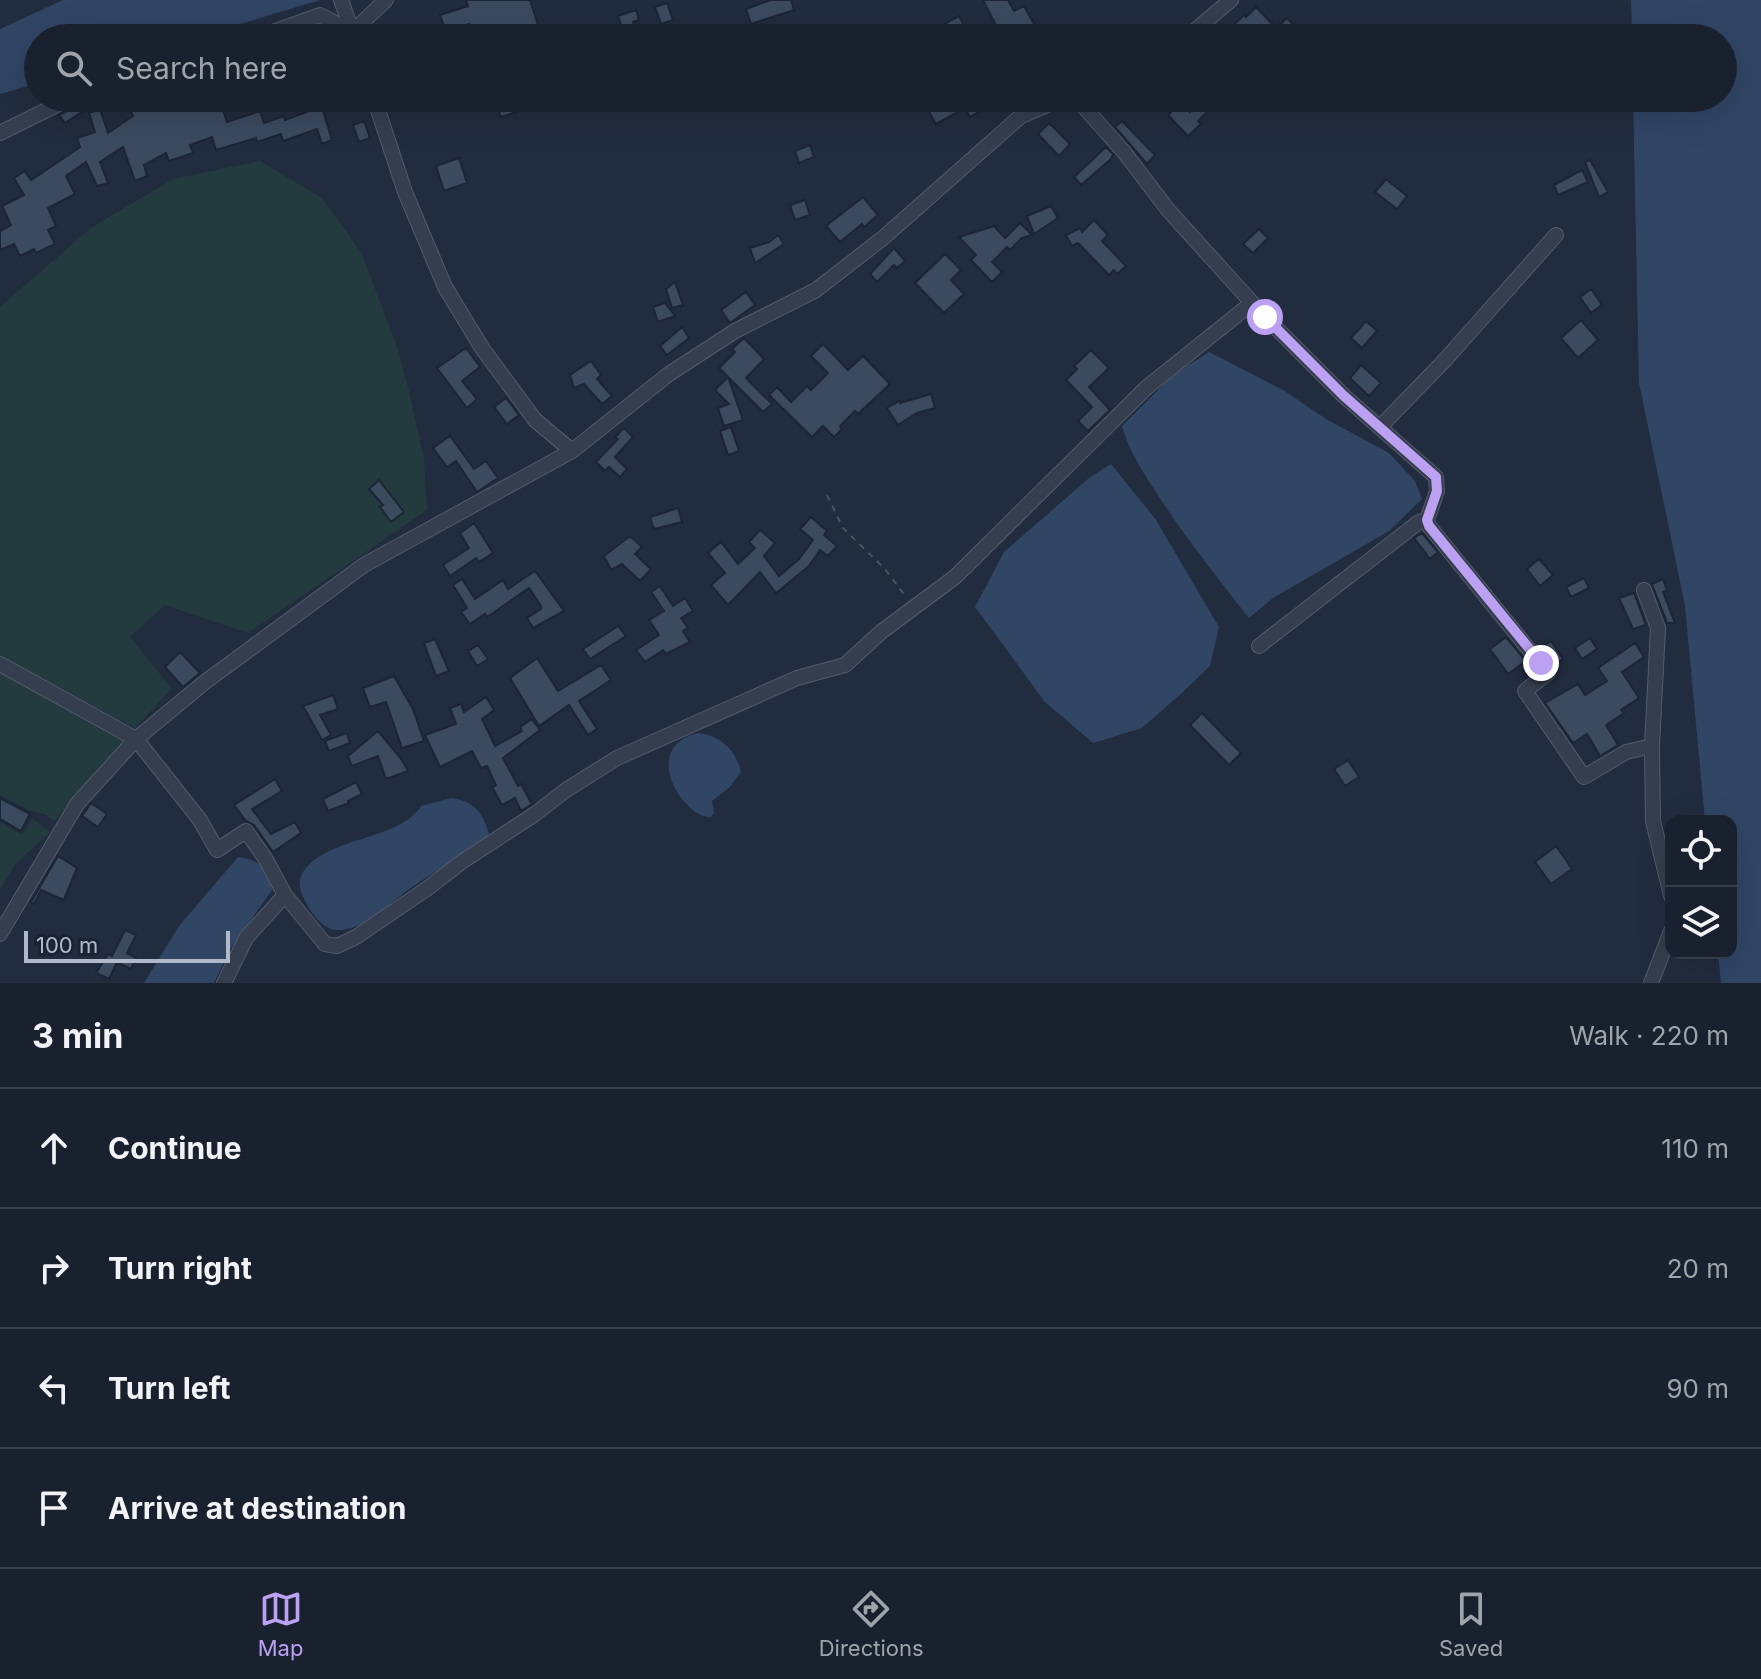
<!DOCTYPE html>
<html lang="en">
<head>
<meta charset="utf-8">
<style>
	:root { --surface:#19212e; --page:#262e3a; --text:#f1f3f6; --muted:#9fa3aa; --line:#373e4a; --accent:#bca0f2 }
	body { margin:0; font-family:Inter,sans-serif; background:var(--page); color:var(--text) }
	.controls { position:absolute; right:24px; bottom:24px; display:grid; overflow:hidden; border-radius:16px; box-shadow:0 8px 32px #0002 }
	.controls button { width:72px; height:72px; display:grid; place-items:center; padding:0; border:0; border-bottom:2px solid var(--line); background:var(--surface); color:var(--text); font:40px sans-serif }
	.scale { position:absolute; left:24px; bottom:20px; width:206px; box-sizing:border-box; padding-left:8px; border:4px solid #b0b9ca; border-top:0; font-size:22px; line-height:28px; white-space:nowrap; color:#b0b9ca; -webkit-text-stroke:6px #1a2333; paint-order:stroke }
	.stop { position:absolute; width:24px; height:24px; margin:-18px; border:6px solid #bca0f2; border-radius:50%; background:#fff }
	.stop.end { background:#bca0f2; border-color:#fff; box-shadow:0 2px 8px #0008 }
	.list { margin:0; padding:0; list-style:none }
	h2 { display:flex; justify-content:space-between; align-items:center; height:104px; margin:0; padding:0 32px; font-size:34px }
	h2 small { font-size:26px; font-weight:400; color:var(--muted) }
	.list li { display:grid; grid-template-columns:52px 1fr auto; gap:24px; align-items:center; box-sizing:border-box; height:120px; padding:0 32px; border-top:2px solid var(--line) }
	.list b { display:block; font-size:30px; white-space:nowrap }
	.list em { font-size:26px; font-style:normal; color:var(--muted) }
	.icon { flex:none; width:44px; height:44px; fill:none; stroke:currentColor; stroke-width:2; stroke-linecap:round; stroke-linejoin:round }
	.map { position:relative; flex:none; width:1761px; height:983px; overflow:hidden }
	.search { position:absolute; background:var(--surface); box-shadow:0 8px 32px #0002; left:24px; right:24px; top:24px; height:88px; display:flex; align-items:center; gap:20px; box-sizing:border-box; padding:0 28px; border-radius:44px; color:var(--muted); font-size:30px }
	.sheet { height:584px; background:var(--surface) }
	nav { display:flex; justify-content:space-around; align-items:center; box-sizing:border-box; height:112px; border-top:2px solid var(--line); background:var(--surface); font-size:22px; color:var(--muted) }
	nav a { display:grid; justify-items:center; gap:4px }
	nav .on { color:var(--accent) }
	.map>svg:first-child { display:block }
	.green { fill:#233b3f }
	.water { fill:#314565 }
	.building { fill:#3c4a5e; stroke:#1c2535; stroke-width:2 }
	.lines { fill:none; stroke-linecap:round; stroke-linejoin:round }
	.minor-casing { stroke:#535c6c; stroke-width:16 }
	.path { stroke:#41585c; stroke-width:2; stroke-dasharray:6 6; stroke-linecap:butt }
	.minor { stroke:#353e4e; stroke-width:14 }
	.route { stroke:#bca0f2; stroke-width:10 }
</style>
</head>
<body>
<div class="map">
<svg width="1761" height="983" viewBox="0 0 1761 983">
	<rect width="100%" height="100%" fill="#212c3e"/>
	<path class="green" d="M 260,161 L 322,198 L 361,252 L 397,346 L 410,395 L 424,459 L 427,510 L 248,633 L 165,605 L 130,637 L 172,689 L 135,728 L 0,656 L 0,307 L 92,227 L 173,179 Z
		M 0,668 L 128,741 L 110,757 L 54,821 L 45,814 L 30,811 L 0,795 Z
		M 32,818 L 50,832 L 14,866 L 0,890 L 0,822 L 22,835 Z"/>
	<path class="water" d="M 63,0 L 320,0 L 193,38 L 38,38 L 38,83 L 0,94 L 0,29 Z
		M 1631,0 L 1761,0 L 1761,983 L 1721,983 L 1718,953 L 1731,953 L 1731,821 L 1705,821 L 1685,606 L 1639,383 L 1633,98 L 1723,98 L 1723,38 L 1632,38 Z
		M 1209,352 L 1283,390 L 1326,419 L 1389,453 L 1415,481 L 1422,499 L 1389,531 L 1273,598 L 1249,618 C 1219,580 1190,543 1163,503 C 1147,478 1130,455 1122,426 L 1173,375 Z
		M 1111,464 L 1156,520 L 1219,627 L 1210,666 L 1183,692 L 1142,728 L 1093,743 L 1045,702 L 975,607 L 1004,552 L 1089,478 Z
		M 698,733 C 720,735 736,750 741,772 L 730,787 L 712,801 L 714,813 L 711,817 C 684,819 638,748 698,733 Z
		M 451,798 C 474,801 483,812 489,834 C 466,857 430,873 404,893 C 390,903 375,918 360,925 C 355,927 347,929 342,930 C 327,932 316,919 309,908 C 303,898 296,884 302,874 C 324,836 400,841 421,806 Z
		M 238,857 C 259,859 270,869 272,890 L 231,948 L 214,983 L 144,983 L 179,926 Z"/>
	<path class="building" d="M 466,0 L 530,0 L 539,28 L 529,32 L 531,38 L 519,38 L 516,30 L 492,38 L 474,38 L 469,24 L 446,32 L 440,15 L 468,6 Z
		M 771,0 L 791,0 L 794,10 L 751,24 L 746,9 Z
		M 983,0 L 1008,0 L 1014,11 L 1024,6 L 1042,38 L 982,38 L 998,29 Z
		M 667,3 L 673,20 L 661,24 L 655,7 Z
		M 1256,7 L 1276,28 L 1287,18 L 1295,26 L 1284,36 L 1286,38 L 1220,38 L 1244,15 L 1246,17 Z
		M 636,10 L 639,20 L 633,22 L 634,27 L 623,30 L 618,16 Z
		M 959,16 L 971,38 L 951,38 L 944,24 Z
		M 400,25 L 405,38 L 369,38 L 369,36 Z
		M 81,98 L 103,98 L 65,123 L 59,115 L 76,107 Z
		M 155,98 L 219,98 L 227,122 L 260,111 L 264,123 L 284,116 L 285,120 L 310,111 L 306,98 L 344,100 L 322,107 L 332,140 L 322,144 L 317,129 L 283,141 L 281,134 L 257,142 L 256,138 L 216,150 L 212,137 L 190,145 L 193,153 L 169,161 L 166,153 L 144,165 L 147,176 L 135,181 L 123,147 L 100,162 L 108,183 L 97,186 L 86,162 L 66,176 L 75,194 L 48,208 L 56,226 L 48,230 L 55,244 L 36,253 L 34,249 L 20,256 L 14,244 L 0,250 L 0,231 L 11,225 L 2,206 L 24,195 L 14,178 L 25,171 L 31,180 L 80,147 L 77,138 L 95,132 L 89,113 L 100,109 L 108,133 L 133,116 L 129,107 Z
		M 494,98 L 512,98 L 517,112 L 501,117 Z
		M 936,98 L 1003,98 L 970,117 L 965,108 L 936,124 L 929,112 L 941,106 Z
		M 1160,98 L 1176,98 L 1190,112 L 1204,99 L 1212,107 L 1198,121 L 1201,124 L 1188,136 L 1168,115 L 1172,111 Z
		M 364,121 L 370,138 L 359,142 L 353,125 Z
		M 1122,121 L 1155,155 L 1147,164 L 1115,127 Z
		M 1049,123 L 1070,144 L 1059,156 L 1038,134 Z
		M 810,145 L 814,157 L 799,163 L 795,151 Z
		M 1106,147 L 1113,154 L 1111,159 L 1081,185 L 1074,177 Z
		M 459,158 L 467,183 L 444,191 L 436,166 Z
		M 1590,160 L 1608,192 L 1599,197 L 1585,162 Z
		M 1582,170 L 1588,182 L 1558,195 L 1554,185 Z
		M 1386,179 L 1407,196 L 1397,209 L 1375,192 Z
		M 863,197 L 878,215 L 864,227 L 862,224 L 840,242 L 826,226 Z
		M 805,200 L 810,215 L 795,220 L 790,205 Z
		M 1051,206 L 1058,218 L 1034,234 L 1027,216 Z
		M 1094,220 L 1108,235 L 1102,241 L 1126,266 L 1117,274 L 1114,270 L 1109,275 L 1078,243 L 1072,246 L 1066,235 L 1080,228 L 1082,232 Z
		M 1020,223 L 1032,235 L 1022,238 L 1010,250 L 1007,247 L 992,262 L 1002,272 L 992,282 L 971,260 L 976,255 L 959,237 L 994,226 L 1005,238 Z
		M 1259,229 L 1268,238 L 1253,253 L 1243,244 Z
		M 778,235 L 784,244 L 755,263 L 750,248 L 769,242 Z
		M 894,248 L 905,261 L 897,268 L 894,265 L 877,282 L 870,274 Z
		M 945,254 L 961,270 L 951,280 L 964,294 L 944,313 L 915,283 Z
		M 675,282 L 683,305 L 672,308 L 666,289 Z
		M 1591,289 L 1602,305 L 1591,313 L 1580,297 Z
		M 746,292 L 755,305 L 730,323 L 721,310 Z
		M 665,303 L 675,316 L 658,322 L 653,307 Z
		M 1581,320 L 1598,340 L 1578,358 L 1561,338 Z
		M 1366,321 L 1377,331 L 1362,348 L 1351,338 Z
		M 682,327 L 689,338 L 667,355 L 660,346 Z
		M 744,338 L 764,359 L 746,378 L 772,404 L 763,412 L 719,368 L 735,352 L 732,349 Z
		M 823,344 L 848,370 L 863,356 L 890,384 L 858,414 L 855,411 L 840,426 L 842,429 L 834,437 L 823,426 L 812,437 L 769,395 L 777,387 L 791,402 L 807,386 L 811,390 L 828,373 L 811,356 Z
		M 466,348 L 480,367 L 462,381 L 477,399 L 467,408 L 437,368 Z
		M 1091,350 L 1109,368 L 1089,387 L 1110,410 L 1088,431 L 1078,421 L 1092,407 L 1066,380 L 1077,369 L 1074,366 Z
		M 591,361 L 601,375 L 597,379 L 612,396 L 602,404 L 584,384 L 574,388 L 570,375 Z
		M 1361,365 L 1381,383 L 1369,396 L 1350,378 Z
		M 728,377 L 743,420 L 724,426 L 718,408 L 729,404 L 715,390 Z
		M 931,394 L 935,408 L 917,413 L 898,425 L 887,408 L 899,401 L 900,403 Z
		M 506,398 L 519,415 L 507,424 L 494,407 Z
		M 731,427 L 739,451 L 728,455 L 720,431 Z
		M 624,428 L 633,437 L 615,457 L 627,469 L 620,477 L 609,467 L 605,471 L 596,462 L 618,439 L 615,437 Z
		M 450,436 L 474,469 L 486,461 L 498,478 L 477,492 L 456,461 L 447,467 L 433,448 Z
		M 379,480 L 404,512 L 391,522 L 380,507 L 383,505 L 369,489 Z
		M 678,508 L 682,522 L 654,529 L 650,517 Z
		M 811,517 L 827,531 L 824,535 L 837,546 L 828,556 L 820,550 L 809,566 L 776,593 L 760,572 L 728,605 L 711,585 L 725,573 L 708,553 L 721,542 L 738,564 L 755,548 L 749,542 L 760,530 L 775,543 L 764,556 L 779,576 L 799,559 L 813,540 L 800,529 Z
		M 474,523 L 493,553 L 479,562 L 476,558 L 450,576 L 443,565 L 469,548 L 460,533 Z
		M 1422,533 L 1438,552 L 1430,559 L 1414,538 Z
		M 630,536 L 642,547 L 635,554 L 651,569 L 640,581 L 622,564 L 611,570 L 604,556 Z
		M 1539,559 L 1553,575 L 1540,586 L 1527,569 Z
		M 535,571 L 564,611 L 533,628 L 527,618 L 541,609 L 541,606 L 529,588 L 487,617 L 485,614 L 470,624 L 461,612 L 467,608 L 453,585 L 462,579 L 475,599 L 503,580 L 508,589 Z
		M 1584,578 L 1589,588 L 1571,597 L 1566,587 Z
		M 1663,579 L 1667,590 L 1663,592 L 1675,623 L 1667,623 L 1652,584 Z
		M 660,586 L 673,606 L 685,598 L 693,611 L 681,618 L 688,628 L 683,631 L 690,642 L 666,654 L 663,650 L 645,662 L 636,650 L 659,635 L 649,620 L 664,611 L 651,592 Z
		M 1634,593 L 1646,625 L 1633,629 L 1619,598 Z
		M 618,626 L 626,636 L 590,659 L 583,649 Z
		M 1506,637 L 1526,661 L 1508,674 L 1490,649 Z
		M 1590,638 L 1597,649 L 1582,659 L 1575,648 Z
		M 435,639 L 449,671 L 436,676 L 424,643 Z
		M 1551,641 L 1563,659 L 1554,665 L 1541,648 Z
		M 1635,643 L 1644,657 L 1622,672 L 1639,698 L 1621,710 L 1624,713 L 1606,725 L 1618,745 L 1600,756 L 1587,734 L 1573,743 L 1545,703 L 1578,684 L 1585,695 L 1607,681 L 1598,668 Z
		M 478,645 L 488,659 L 477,666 L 468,651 Z
		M 180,652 L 200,673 L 183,687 L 165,667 Z
		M 537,658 L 558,691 L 601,665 L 611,680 L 579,701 L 597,729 L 588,735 L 569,705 L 539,726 L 510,678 Z
		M 394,676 L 413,709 L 424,741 L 402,748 L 386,702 L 370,707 L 363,688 Z
		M 333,695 L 338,709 L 320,715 L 331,735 L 322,740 L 303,706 Z
		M 486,697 L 494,710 L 482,719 L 495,746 L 522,731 L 520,727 L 532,719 L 540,730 L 503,758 L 518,786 L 521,784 L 532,804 L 521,811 L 515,798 L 502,805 L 492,787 L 496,785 L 487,766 L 481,768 L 472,751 L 440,767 L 425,735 L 456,724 L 450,708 L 461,704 L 464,712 Z
		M 1202,713 L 1241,753 L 1229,765 L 1190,725 Z
		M 378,731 L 402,760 L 408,771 L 386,779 L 378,756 L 352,766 L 348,756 Z
		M 347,733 L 350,743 L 329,751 L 325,741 Z
		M 1348,760 L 1359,777 L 1345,786 L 1334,769 Z
		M 275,779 L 282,791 L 252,809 L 271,834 L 295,822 L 301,833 L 273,852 L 254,825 L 246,821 L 234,805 Z
		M 356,782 L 362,794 L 348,801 L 349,803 L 328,811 L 323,799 Z
		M 0,798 L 30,814 L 21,831 L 0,819 Z
		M 91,803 L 107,814 L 98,827 L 82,816 Z
		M 1556,846 L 1572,869 L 1551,884 L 1535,862 Z
		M 58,856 L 77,868 L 64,900 L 41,890 L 34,904 L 31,902 Z
		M 125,930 L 136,935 L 127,953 L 136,958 L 131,969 L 117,962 L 109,979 L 96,973 L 108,954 L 112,956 Z"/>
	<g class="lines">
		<defs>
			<path id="minor" d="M 341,0 L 353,34
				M 256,38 L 320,15 L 352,32 L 386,0
				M 1186,38 L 1231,0
				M 374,98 L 405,192 L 445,287 L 482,348 L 535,420 L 572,451
				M 1076,98 L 1124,152 L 1169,211 L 1265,317 L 1344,396 L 1436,477 L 1437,491 L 1427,520 L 1429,526 L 1548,673 L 1525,691 L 1584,777 L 1626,752 L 1652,746
				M 0,133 L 71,98
				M 1380,427 L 1445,360 L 1556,235
				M 1644,590 L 1658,628 L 1652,746 L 1653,821 L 1671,896
				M 1259,646 L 1419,522 L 1427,520
				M 0,664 L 136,739 L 200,820 L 217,850 L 246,831 L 265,858 L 285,895 L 325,944 L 337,946 L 356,937 L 428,888 L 463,861 L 535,814 L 566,790 L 617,758 L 797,678 L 845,665 L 881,632 L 955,577 L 1146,388 L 1252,303
				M 0,934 L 77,804 L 136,739 L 205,682 L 364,565 L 572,451 L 669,374 L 735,331 L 816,290 L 883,238 L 1021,116 L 1064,98
				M 224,983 L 246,938 L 285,895
				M 1651,983 L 1671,931"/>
		</defs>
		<use href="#minor" class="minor-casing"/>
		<path class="path" d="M 827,495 L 843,528 L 885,569 L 906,597"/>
		<use href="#minor" class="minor"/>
	</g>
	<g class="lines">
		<path class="route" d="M 1265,317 L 1344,396 L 1436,477 L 1437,491 L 1427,520 L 1429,526 L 1541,663"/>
	</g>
</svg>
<div class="controls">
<button><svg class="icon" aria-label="locate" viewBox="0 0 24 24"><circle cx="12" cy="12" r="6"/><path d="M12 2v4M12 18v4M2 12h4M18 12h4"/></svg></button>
<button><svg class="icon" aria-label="layers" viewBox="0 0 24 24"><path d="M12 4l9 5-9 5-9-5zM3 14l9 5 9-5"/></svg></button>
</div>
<div class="scale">100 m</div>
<div class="stop" style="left:1265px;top:317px"></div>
<div class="stop end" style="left:1541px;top:663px"></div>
<div class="search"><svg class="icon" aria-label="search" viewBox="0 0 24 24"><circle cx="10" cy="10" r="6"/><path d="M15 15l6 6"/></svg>Search here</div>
</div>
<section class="sheet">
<h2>3 min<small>Walk · 220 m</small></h2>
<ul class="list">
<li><svg class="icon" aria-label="ahead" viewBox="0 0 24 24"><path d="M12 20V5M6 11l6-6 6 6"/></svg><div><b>Continue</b></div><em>110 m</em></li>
<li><svg class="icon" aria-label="right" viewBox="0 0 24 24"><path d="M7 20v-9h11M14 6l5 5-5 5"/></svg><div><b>Turn right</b></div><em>20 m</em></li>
<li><svg class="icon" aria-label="left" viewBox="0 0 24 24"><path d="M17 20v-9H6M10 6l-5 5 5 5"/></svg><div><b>Turn left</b></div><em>90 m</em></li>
<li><svg class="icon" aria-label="arrive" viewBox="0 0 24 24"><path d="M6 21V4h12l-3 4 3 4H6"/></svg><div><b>Arrive at destination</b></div></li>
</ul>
</section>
<nav>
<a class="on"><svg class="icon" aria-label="map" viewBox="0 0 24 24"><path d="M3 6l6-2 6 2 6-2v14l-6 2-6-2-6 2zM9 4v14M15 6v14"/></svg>Map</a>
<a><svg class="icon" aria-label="directions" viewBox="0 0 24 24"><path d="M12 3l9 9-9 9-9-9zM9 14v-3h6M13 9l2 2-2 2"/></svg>Directions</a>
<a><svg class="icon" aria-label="saved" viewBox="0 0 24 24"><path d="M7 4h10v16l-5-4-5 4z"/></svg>Saved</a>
</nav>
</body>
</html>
